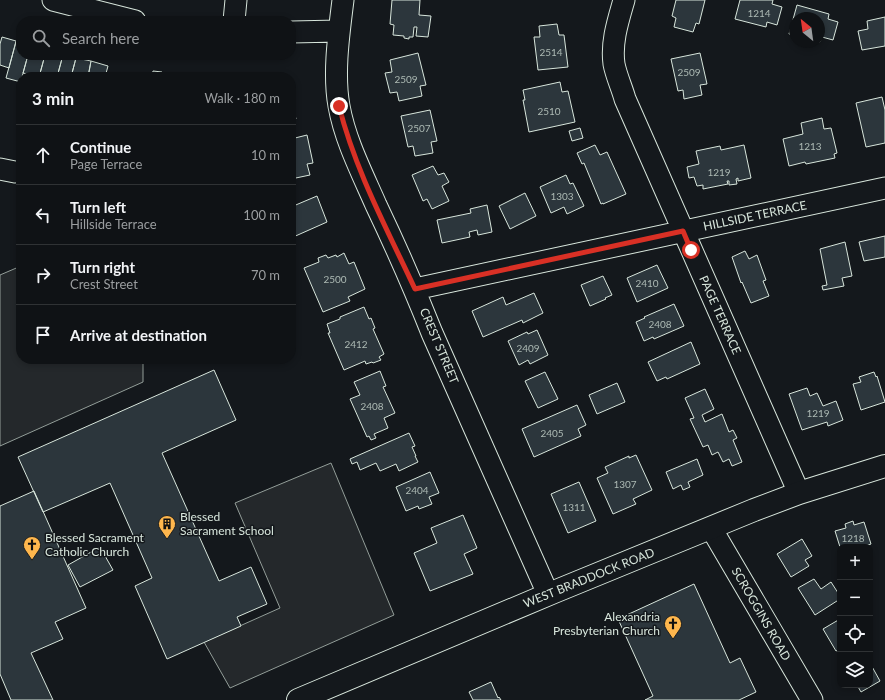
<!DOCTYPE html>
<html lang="en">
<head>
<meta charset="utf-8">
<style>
	:root { --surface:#0f1215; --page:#1d2022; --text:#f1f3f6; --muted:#9b9ea0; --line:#2f3234 }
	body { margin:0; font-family:Lato,sans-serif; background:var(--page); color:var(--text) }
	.controls { position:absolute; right:12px; bottom:12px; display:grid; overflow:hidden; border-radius:8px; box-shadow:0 2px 6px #0003 }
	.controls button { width:36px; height:36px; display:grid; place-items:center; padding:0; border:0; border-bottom:1px solid var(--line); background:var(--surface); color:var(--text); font:20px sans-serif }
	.compass { position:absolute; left:789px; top:12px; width:36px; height:36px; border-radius:50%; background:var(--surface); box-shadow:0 2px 6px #0003; rotate:331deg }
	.stop { position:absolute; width:12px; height:12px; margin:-9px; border:3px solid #d93025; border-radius:50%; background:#fff }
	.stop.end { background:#d93025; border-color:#fff; box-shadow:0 1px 4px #0008 }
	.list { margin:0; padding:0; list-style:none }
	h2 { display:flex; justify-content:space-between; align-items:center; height:52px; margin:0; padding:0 16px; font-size:17px }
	h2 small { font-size:13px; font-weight:400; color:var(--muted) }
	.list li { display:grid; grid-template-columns:26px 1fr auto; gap:12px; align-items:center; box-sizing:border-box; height:60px; padding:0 16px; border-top:1px solid var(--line) }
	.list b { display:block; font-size:15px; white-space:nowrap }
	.list p { margin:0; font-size:13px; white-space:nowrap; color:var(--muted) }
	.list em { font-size:13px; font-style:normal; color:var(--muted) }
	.icon { flex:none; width:22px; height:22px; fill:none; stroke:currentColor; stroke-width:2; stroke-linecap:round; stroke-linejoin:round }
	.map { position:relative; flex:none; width:885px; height:700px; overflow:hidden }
	.search { position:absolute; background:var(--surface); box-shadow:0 2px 6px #0003; left:16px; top:16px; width:280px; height:44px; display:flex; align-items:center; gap:10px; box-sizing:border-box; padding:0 14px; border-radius:16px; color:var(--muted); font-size:15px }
	.panel { position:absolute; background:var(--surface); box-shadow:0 2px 6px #0003; left:16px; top:72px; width:280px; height:292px; border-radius:16px }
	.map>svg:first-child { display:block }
	.parking { fill:#24282b; stroke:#939e99 }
	.building { fill:#2c363c; stroke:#d8e6dc }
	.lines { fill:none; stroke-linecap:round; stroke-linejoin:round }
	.minor-casing { stroke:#d8e6dc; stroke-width:23 }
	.major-casing { stroke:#d8e6dc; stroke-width:24 }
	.minor { stroke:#14181c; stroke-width:21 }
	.major { stroke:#14181c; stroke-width:22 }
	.route { stroke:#d93025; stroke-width:5 }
	.labels { text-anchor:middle; stroke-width:3; stroke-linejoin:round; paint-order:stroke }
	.number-label { font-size:10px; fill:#adbab4 }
	.street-label { font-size:12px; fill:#d8e6dc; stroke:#14181c }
	.poi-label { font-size:12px; fill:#d8e6dc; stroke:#14181c; text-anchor:start }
</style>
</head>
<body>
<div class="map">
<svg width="885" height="700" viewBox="0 0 885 700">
	<rect width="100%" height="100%" fill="#14181c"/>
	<path class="parking" d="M 21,266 L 21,359 L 143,359 L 143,382 L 0,446 L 0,275 Z
		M 331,463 L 394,615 L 230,688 L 204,642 L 280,608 L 235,503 Z"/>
	<path class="building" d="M 392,0 L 420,0 L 419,15 L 431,16 L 428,37 L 416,36 L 417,27 L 414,27 L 413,37 L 409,37 L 409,39 L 404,38 L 404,36 L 393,35 L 394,25 L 390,24 Z
		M 676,0 L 705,0 L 699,24 L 696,23 L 693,32 L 674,27 L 676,18 L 672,16 Z
		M 740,0 L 773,0 L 772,4 L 782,7 L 777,25 L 767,22 L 766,27 L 735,19 Z
		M 797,5 L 829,14 L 828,19 L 838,22 L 833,40 L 822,37 L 820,42 L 819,42 L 819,18 L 795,18 L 795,35 L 789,34 Z
		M 885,17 L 885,46 L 862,50 L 858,31 L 868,29 L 867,21 Z
		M 557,24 L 559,35 L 564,35 L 568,67 L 538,70 L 534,37 L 540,37 L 539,26 Z
		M 2,37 L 16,41 L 9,68 L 0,65 L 0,44 Z
		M 16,42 L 21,43 L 21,55 L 28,55 L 22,77 L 21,77 L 21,82 L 6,78 Z
		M 418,53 L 426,85 L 420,86 L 422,96 L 399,101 L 397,92 L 390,93 L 385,73 L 392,72 L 390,60 Z
		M 700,53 L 707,84 L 700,85 L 702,95 L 684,99 L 683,90 L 678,91 L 671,59 Z
		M 28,55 L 45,55 L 39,77 L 23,73 Z
		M 45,55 L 63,55 L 57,77 L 39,77 Z
		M 63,55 L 76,58 L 71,77 L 57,77 Z
		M 76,58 L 91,61 L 88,77 L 71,77 Z
		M 91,61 L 108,66 L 105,77 L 88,77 Z
		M 153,71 L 162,72 L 161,77 L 145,77 L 145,75 L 152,76 Z
		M 128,73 L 145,75 L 145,77 L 127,77 Z
		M 560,82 L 562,92 L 568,91 L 575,122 L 529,132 L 523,100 L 525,100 L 523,90 Z
		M 291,90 L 293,99 L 291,99 L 296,119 L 291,120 Z
		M 882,97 L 885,110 L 885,143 L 866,147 L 856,103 Z
		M 430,110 L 437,141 L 431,142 L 433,153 L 415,156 L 413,146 L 408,147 L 401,116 Z
		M 822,118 L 824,129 L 831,128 L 837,153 L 834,154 L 835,158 L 806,164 L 805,162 L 789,166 L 783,139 L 803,134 L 801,123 Z
		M 580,128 L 583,138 L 572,141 L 569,131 Z
		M 307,135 L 313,163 L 307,164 L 310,175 L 291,179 L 291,139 Z
		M 595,145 L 600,155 L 607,152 L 626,194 L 603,204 L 603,203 L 601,204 L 584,163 L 582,164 L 577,153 Z
		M 744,145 L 751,178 L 738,181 L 738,178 L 736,179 L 737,184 L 729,185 L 729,181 L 727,181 L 728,184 L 703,189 L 703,185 L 697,186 L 694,177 L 689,178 L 687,167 L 699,164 L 696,151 L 720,146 L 721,150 Z
		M 433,166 L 438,175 L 444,173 L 449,182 L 442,186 L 449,201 L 432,209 L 427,199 L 423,201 L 412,175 Z
		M 566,175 L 570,184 L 573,183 L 584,206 L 567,214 L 564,207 L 551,213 L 540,187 Z
		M 525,193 L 536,216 L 510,229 L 499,206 Z
		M 317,196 L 327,222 L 291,238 L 291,207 Z
		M 487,205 L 492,232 L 478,235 L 477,230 L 469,232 L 470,237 L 442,243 L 437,220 L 471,213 L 470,209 Z
		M 885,236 L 885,257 L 864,261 L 859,242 Z
		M 845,242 L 852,276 L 842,278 L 844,286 L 823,290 L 822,286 L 827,285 L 820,249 Z
		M 745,251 L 749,259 L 757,255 L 766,280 L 763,281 L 769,296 L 751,303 L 742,282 L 741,283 L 732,257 Z
		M 344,253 L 349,264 L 354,262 L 365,289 L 348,297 L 350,301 L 323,312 L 304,268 L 319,262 L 318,258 L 326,255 L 328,258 L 336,255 L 337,257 Z
		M 657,265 L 668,288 L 637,302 L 627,278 Z
		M 603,276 L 612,295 L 605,298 L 606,299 L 590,306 L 581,285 Z
		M 534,293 L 543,313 L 523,323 L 522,320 L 483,337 L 472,311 L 503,297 L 506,305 Z
		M 674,304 L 684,326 L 654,339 L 653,337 L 644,341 L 636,322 L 645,318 L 644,317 Z
		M 364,307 L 369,319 L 371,318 L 375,328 L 373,329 L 384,354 L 379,357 L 381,360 L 373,363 L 372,362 L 366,364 L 365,361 L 344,370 L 328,333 L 330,333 L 327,324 L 340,319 L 340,317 Z
		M 537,330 L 548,355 L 530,364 L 528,360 L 519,365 L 508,341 L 527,332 L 528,334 Z
		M 691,342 L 700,364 L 667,379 L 666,377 L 657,381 L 648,362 Z
		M 214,370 L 236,420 L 162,453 L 219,581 L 251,567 L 267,604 L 237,617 L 241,626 L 167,659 L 135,586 L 152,578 L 110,483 L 43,512 L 18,457 Z
		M 380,371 L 386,386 L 383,387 L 395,413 L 384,418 L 388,428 L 374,434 L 376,438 L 371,440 L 369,436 L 367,437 L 350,399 L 360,395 L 354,382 Z
		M 545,372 L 558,399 L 538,408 L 525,381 Z
		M 874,372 L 876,377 L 877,376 L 885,402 L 861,410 L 853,384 L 861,382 L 859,377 Z
		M 617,383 L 625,402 L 597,414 L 589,395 Z
		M 807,388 L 810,396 L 817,393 L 823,406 L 836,401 L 843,420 L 828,426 L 827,422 L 802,430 L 789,394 Z
		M 705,389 L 714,409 L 702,415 L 705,422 L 722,414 L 729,432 L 733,430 L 737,438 L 733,440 L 742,462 L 732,466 L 729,459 L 723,462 L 718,452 L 712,455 L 708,445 L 703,447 L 690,419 L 694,418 L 685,398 Z
		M 577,405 L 586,425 L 578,429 L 581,436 L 534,457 L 522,429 Z
		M 409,433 L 415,446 L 412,447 L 416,456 L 415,456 L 418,462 L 399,471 L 396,464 L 380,471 L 376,463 L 360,470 L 357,462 L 352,464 L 350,459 Z
		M 636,455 L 652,490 L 633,499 L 636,504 L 613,514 L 597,478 L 608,473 L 605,467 L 629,456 L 629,458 Z
		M 697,459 L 703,475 L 688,482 L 690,487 L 683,490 L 681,485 L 673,489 L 666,472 Z
		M 430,472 L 439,493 L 429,497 L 432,504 L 419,509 L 418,506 L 406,511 L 396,487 Z
		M 579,482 L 596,521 L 568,533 L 551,494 Z
		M 34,491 L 86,608 L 55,622 L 63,639 L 31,653 L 53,700 L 11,700 L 0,674 L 0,506 Z
		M 463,515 L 477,548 L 464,554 L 473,574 L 430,591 L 414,553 L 437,543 L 431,528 Z
		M 853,521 L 854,525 L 864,522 L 871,544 L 863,547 L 840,547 L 835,531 L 846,528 L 845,524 Z
		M 802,539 L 812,556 L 805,560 L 809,566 L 791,577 L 777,554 Z
		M 100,547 L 113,570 L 80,587 L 68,565 Z
		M 814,579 L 821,589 L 831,582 L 840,596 L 840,599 L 815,615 L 798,588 Z
		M 694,584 L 730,663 L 740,658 L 756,692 L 739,700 L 645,700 L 653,696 L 618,619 Z
		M 840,619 L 840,649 L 836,651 L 823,629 Z
		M 870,663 L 880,681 L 861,692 L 857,685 L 870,685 Z
		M 491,682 L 498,698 L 499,697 L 501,700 L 473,700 L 469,692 Z"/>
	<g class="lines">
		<defs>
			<path id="minor" d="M 53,0 L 135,21
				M 343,0 C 339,33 333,73 339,106 C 345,140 362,173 376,205 C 396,247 415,290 432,333 L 548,594
				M 624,0 C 618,21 611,42 614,64 C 616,75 622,88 625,99 L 799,493
				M 234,21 L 236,0
				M 291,32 L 339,31
				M 0,169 L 15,172
				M 415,289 L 885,188
				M 711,528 L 812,700"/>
			<path id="major" d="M 298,700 L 554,592 L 754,510 L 799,493 L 885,466"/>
		</defs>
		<use href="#minor" class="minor-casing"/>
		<use href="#major" class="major-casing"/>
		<use href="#minor" class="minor"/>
		<use href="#major" class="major"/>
	</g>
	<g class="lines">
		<path class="route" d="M 339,106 C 355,170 387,229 415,289 L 683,231 L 691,250"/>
	</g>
	<defs>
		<symbol id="building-pin" viewBox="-11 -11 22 30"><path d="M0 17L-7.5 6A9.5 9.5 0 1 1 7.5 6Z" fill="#ffb74d" stroke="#14181c"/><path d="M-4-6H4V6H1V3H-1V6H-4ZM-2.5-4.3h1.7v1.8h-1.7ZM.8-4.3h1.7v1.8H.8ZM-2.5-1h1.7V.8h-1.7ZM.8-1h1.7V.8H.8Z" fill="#111"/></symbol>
		<symbol id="church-pin" viewBox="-11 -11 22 30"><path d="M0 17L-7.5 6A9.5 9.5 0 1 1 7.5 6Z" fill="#ffb74d" stroke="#14181c"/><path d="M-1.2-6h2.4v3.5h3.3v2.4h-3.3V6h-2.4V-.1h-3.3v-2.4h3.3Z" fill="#111"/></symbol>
	</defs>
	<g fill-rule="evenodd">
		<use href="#building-pin" x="157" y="514" width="20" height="27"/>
		<use href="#church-pin" x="22" y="535" width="20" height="27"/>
		<use href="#church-pin" x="663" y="614" width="20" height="27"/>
	</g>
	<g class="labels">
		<g class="number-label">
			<text x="759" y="17">1214</text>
			<text x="551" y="56">2514</text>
			<text x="689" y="76">2509</text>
			<text x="406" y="83">2509</text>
			<text x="549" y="115">2510</text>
			<text x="419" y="132">2507</text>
			<text x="810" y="150">1213</text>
			<text x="719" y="176">1219</text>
			<text x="562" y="200">1303</text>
			<text x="335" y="283">2500</text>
			<text x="647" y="287">2410</text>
			<text x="660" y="328">2408</text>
			<text x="356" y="348">2412</text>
			<text x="528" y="352">2409</text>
			<text x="372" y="410">2408</text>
			<text x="818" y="417">1219</text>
			<text x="552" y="437">2405</text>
			<text x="625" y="488">1307</text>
			<text x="417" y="494">2404</text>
			<text x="574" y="511">1311</text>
			<text x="853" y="542">1218</text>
		</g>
		<g class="street-label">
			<text transform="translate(755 216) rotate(-12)" y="4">HILLSIDE TERRACE</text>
			<text transform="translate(720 315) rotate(66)" y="4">PAGE TERRACE</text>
			<text transform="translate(439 346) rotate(67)" y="4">CREST STREET</text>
			<text transform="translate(589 578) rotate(-22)" y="4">WEST BRADDOCK ROAD</text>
			<text transform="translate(761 614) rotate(60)" y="4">SCROGGINS ROAD</text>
		</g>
		<g class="poi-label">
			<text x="180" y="521">Blessed<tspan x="180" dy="14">Sacrament School</tspan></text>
			<text x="45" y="542">Blessed Sacrament<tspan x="45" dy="14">Catholic Church</tspan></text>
			<text x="660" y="621" text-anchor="end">Alexandria<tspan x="660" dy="14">Presbyterian Church</tspan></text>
		</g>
	</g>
</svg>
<div class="controls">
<button>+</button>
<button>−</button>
<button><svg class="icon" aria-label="locate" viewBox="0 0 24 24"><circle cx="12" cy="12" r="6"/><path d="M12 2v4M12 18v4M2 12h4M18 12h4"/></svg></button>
<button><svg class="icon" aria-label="layers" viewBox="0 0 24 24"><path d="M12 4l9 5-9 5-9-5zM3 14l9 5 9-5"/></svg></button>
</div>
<svg class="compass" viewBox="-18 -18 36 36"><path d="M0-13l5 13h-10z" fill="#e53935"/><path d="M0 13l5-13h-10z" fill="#9b9ea0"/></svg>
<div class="stop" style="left:691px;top:250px"></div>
<div class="stop end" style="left:339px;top:106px"></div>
<div class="search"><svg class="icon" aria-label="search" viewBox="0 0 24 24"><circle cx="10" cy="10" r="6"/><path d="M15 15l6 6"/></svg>Search here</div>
<section class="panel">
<h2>3 min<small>Walk · 180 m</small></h2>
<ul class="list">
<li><svg class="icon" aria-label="ahead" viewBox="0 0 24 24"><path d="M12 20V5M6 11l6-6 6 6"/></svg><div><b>Continue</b><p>Page Terrace</p></div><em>10 m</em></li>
<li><svg class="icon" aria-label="left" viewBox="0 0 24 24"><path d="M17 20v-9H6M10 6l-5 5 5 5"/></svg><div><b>Turn left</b><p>Hillside Terrace</p></div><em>100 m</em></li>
<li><svg class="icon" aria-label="right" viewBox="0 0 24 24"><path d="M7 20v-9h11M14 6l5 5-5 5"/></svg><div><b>Turn right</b><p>Crest Street</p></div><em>70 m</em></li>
<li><svg class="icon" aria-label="arrive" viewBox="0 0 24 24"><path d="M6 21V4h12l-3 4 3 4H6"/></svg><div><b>Arrive at destination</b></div></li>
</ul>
</section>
</div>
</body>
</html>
